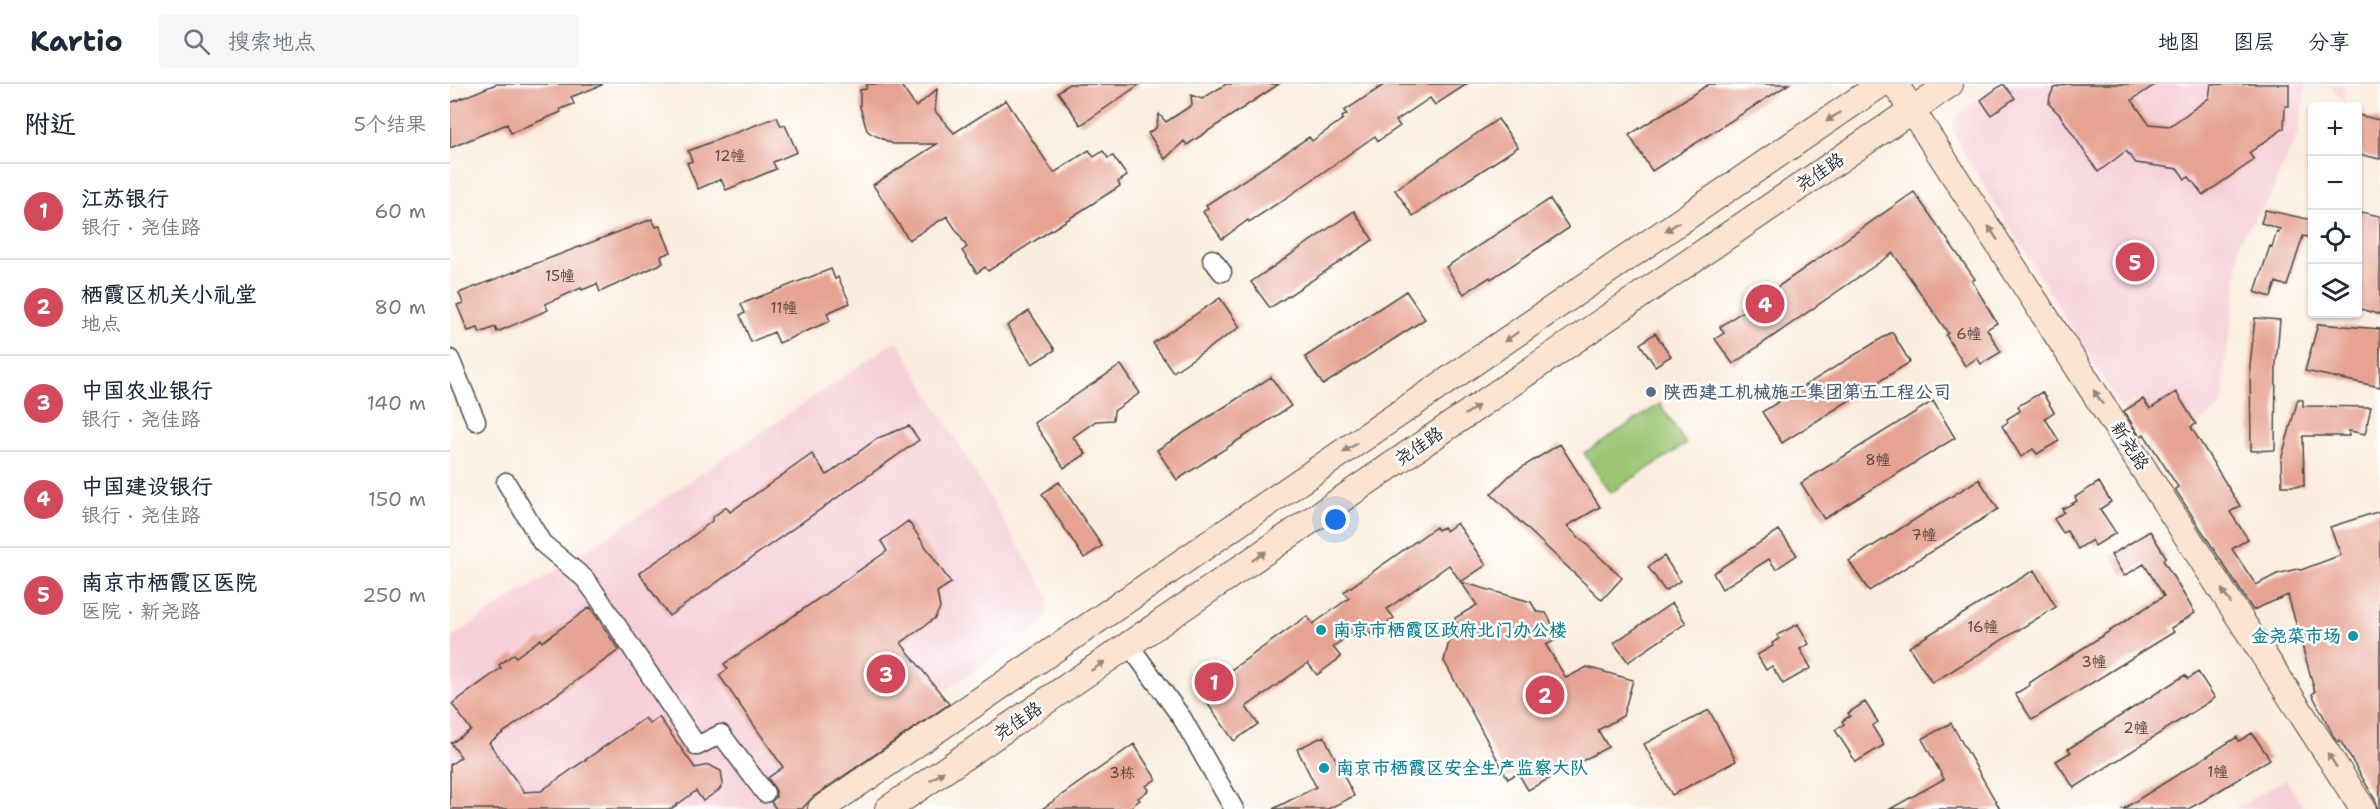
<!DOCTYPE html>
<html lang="zh">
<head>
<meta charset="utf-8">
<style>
	:root { --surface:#fff; --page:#f6f6f7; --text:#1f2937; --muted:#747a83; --line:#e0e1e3; --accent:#d1495b }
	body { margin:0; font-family:"Shantell Sans","LXGW WenKai TC",sans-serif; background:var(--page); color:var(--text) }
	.controls { position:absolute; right:18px; top:18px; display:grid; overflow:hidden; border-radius:6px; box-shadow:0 2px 4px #0004 }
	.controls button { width:54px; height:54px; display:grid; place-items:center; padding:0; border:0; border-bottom:2px solid var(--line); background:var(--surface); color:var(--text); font:30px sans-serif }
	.you { position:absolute; left:886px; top:436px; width:21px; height:21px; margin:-15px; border:4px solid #fff; border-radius:50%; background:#1a73e8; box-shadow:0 0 0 9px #1a73e833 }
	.badge { display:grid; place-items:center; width:39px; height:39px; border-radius:50%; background:var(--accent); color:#fff; font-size:20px; font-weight:700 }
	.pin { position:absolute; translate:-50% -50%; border:3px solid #fff; box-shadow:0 2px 6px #0006 }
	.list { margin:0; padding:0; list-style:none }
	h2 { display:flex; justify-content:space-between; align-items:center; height:78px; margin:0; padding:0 24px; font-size:26px }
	h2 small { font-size:20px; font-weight:400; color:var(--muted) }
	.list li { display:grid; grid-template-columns:39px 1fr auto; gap:18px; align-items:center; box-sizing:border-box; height:96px; padding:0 24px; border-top:2px solid var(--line) }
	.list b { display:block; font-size:22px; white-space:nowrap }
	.list p { margin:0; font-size:20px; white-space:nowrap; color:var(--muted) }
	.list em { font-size:20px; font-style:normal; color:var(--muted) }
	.icon { flex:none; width:33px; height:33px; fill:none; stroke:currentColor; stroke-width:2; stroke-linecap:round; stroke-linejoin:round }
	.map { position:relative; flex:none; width:1930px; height:725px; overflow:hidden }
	header { display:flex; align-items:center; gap:36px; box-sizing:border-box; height:84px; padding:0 30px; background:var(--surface); border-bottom:2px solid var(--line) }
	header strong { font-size:28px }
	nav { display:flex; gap:33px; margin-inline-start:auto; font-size:21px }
	.search { width:420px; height:54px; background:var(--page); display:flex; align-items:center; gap:15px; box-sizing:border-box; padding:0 21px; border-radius:6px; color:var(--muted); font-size:22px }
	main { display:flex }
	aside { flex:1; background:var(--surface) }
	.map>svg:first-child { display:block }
	.built { fill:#f6cfd7 }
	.green { fill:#9ac572; stroke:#62784e; stroke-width:1.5 }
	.building { fill:#e6a391 }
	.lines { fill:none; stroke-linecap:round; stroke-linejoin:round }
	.street-casing { stroke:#4a4846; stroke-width:21 }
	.secondary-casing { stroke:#4a4846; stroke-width:28 }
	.street { stroke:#fff; stroke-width:18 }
	.secondary { stroke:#fde4d1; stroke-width:26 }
	.oneway { fill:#94887e }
	.service-dot { fill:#5c6f8a; stroke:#fff; stroke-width:2 }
	.culture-dot { fill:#0f9aa8; stroke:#fff; stroke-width:2 }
	.labels { text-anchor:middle; stroke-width:5; stroke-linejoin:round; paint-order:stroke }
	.number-label { font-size:15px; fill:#5a4944 }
	.street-label { font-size:18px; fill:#2b2b2b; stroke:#fff }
	.service-label { font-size:18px; font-weight:bold; fill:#4e5e75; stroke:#fff; text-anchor:start }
	.culture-label { font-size:18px; font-weight:bold; fill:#0d838f; stroke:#fff; text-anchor:start }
</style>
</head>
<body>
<header>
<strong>Kartio</strong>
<div class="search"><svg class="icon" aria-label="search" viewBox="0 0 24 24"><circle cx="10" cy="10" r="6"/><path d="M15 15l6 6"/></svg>搜索地点</div>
<nav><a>地图</a><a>图层</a><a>分享</a></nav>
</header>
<main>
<aside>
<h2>附近<small>5个结果</small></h2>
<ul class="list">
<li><span class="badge">1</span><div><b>江苏银行</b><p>银行 · 尧佳路</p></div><em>60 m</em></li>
<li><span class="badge">2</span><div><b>栖霞区机关小礼堂</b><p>地点</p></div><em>80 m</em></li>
<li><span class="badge">3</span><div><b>中国农业银行</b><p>银行 · 尧佳路</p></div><em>140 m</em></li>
<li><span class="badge">4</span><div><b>中国建设银行</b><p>银行 · 尧佳路</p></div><em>150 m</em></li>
<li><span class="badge">5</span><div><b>南京市栖霞区医院</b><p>医院 · 新尧路</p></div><em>250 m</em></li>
</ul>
</aside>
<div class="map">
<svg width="1930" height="725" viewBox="0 0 1930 725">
	<rect width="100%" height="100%" fill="#fff"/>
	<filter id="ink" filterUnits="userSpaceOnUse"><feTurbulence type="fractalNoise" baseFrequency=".0167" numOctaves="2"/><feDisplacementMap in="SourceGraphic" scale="12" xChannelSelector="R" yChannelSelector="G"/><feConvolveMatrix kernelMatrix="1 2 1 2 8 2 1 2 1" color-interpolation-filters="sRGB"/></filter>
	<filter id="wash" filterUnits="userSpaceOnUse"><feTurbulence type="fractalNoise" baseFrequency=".008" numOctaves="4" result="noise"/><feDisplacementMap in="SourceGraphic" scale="24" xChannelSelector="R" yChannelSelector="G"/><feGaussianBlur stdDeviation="1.35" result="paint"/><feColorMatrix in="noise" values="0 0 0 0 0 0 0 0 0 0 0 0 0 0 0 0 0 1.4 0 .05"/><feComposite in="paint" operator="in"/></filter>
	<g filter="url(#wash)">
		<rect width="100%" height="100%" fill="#faedde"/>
		<path class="built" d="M 1550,0 L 1853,0 L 1856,4 L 1849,45 L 1835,79 L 1819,115 L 1789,157 L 1787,198 L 1775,280 L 1773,322 L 1748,340 L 1726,308 L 1700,324 L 1692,312 L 1671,324 L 1517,74 L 1501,45 L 1506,32 Z
			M 1879,0 L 1895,0 L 1893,20 L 1889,14 Z
			M 447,256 L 599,514 L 595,537 L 325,725 L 0,725 L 0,554 L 189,432 Z
			M 1836,695 L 1854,725 L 1783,725 Z"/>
		<path class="green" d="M 1210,320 L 1236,360 L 1160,409 L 1134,369 Z"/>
		<g id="blocks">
			<path class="building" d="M 46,0 L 152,0 L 152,1 L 121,13 L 124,20 L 110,25 L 111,28 L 61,49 L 57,40 L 0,64 L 0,19 Z
				M 417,0 L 450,0 L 466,23 L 487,5 L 485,27 L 504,49 L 556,16 L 604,89 L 639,66 L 644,73 L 653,67 L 658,74 L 663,72 L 677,92 L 668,98 L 670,102 L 614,138 L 538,187 L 535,183 L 527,189 L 512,167 L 517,163 L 497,132 L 459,156 L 423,101 L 487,60 L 443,60 L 420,49 L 417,46 L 410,23 L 410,6 L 416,5 Z
				M 619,0 L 690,0 L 631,41 L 608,8 Z
				M 776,0 L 829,0 L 737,61 L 734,57 L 715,75 L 698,49 L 706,44 L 709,30 L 716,38 L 742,21 L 741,11 L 752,15 Z
				M 935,0 L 1017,0 L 985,21 L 980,14 L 946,37 L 950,42 L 928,57 L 925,52 L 836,114 L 799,138 L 798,136 L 772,155 L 753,128 L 758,124 L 756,121 L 859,53 L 862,57 L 893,35 L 892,33 L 897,30 L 894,27 Z
				M 1259,0 L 1339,0 L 1202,87 L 1179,51 Z
				M 1553,0 L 1565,14 L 1541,31 L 1531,16 Z
				M 1616,0 L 1706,0 L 1682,16 L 1699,40 L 1720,42 L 1759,14 L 1761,0 L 1839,0 L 1839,22 L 1835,22 L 1834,44 L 1799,69 L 1804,76 L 1753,111 L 1739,93 L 1735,95 L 1728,85 L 1686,79 L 1676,67 L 1648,88 L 1610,31 L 1599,20 L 1600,12 L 1604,4 Z
				M 1908,31 L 1930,36 L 1930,75 L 1908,70 Z
				M 327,33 L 331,42 L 335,41 L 347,68 L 323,78 L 326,85 L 276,106 L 271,95 L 248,105 L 237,79 L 242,77 L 238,67 Z
				M 1048,35 L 1068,63 L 963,132 L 945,106 Z
				M 1464,108 L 1525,195 L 1522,197 L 1547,239 L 1537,245 L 1551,268 L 1531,280 L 1527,274 L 1515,282 L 1496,251 L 1498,249 L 1443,169 L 1283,280 L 1265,255 L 1274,249 L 1270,243 Z
				M 1100,115 L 1119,144 L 1041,195 L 1040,193 L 1014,210 L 996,183 Z
				M 1815,126 L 1863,136 L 1863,154 L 1853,152 L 1837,202 L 1826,198 L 1821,213 L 1805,208 L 1820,162 L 1822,163 L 1827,147 L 1829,148 L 1830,145 L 1811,139 Z
				M 904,127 L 923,156 L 820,224 L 801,198 Z
				M 1911,128 L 1930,132 L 1930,231 L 1908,224 L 1908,146 Z
				M 202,135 L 206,143 L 210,142 L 221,168 L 211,172 L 213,179 L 150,208 L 147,200 L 132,206 L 131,204 L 95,220 L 98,226 L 47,248 L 45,243 L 30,249 L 28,244 L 18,247 L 7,221 L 13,219 L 9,209 Z
				M 381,185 L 385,195 L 388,193 L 400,219 L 377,229 L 380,237 L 329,259 L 324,248 L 301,258 L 290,231 L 295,229 L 291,220 Z
				M 956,207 L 975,235 L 873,301 L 855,273 Z
				M 770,214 L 790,243 L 723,288 L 703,259 Z
				M 579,227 L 605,266 L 582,280 L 557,242 Z
				M 1805,234 L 1830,236 L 1826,280 L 1825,366 L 1801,367 L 1800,282 Z
				M 1868,240 L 1930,245 L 1930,303 L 1855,287 Z
				M 1442,248 L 1460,278 L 1332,359 L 1312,328 Z
				M 1205,249 L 1221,272 L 1205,282 L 1190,260 Z
				M 671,281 L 690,309 L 664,327 L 663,336 L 646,337 L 623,353 L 636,370 L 614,384 L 584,339 Z
				M 821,293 L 841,322 L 727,396 L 707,366 Z
				M 1592,308 L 1604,328 L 1595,334 L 1609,357 L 1587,370 L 1583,365 L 1571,373 L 1552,342 L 1558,338 L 1557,335 L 1570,327 L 1568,322 Z
				M 1726,308 L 1746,340 L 1741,343 L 1790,422 L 1780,428 L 1798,455 L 1782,465 L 1806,501 L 1827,490 L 1847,485 L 1851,486 L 1891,471 L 1880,443 L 1930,427 L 1930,725 L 1928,725 L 1926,717 L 1890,656 L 1887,658 L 1883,651 L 1862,610 L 1865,608 L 1838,511 L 1803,526 L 1725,405 L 1728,403 L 1694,350 L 1690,353 L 1674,327 L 1693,315 L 1700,325 Z
				M 1848,315 L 1853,316 L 1853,322 L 1921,323 L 1915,350 L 1899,347 L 1899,352 L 1853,352 L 1854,402 L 1832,402 L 1831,376 Z
				M 1483,317 L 1505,354 L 1374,435 L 1351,399 Z
				M 459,342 L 469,356 L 219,532 L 189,489 L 238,456 L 262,437 L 262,434 L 276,423 L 280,428 L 362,370 L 377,391 L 428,354 Z
				M 1110,360 L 1150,423 L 1117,442 L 1172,494 L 1152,516 L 1041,410 L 1061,390 Z
				M 1529,395 L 1548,425 L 1419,507 L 1399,477 Z
				M 609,398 L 652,462 L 634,474 L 592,410 Z
				M 1649,398 L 1661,418 L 1650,425 L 1666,449 L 1645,462 L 1642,456 L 1628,465 L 1617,447 L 1613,449 L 1604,435 L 1614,428 L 1612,425 L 1627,417 L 1625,413 Z
				M 458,437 L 501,499 L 487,508 L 490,524 L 485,534 L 451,559 L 499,620 L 363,713 L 352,725 L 326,725 L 321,718 L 326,713 L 326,707 L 318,694 L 333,683 L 269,591 L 278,585 L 274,580 L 437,467 L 431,457 Z
				M 1007,439 L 1036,481 L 1011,498 L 1081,518 L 1087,528 L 1096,529 L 1110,554 L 1096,561 L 1116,594 L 1137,583 L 1183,596 L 1173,632 L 1148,646 L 1158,663 L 1078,706 L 1068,689 L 1058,695 L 994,577 L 1005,534 L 1027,521 L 999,481 L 937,525 L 944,534 L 920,551 L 913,541 L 883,563 L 891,573 L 867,591 L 858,579 L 796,623 L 808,640 L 784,657 L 755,616 L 770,606 L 764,598 L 857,532 L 863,540 L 899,514 L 894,508 L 986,443 L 988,446 L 993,443 L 996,447 Z
				M 1329,446 L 1347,471 L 1326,485 L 1319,475 L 1272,505 L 1263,489 Z
				M 1700,447 L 1716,473 L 1713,476 L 1745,529 L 1721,544 L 1724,548 L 1582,636 L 1565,610 L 1580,601 L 1579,599 L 1714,512 L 1694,480 L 1674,492 L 1661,471 Z
				M 1214,472 L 1230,497 L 1215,507 L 1198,483 Z
				M 1584,486 L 1606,523 L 1482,599 L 1459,563 Z
				M 1222,519 L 1236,539 L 1178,578 L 1164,559 Z
				M 140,523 L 169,566 L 39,659 L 74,708 L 91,707 L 195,634 L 200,640 L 209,633 L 245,684 L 259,681 L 271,687 L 273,700 L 269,706 L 253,717 L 246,707 L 221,725 L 0,725 L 0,681 L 11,673 L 1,659 L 21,646 L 2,620 L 51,584 L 49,581 L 64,570 L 66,573 L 91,555 L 92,558 Z
				M 1348,540 L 1359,560 L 1350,565 L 1361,584 L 1333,600 L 1322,582 L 1316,586 L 1307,571 L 1323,562 L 1322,559 L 1329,555 L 1327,551 Z
				M 1748,588 L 1765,614 L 1624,704 L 1606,677 L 1621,668 L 1618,665 L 1735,591 L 1738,595 Z
				M 1415,618 L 1428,638 L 1422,642 L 1434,661 L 1406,678 L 1385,646 L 1394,640 L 1392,637 L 1400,632 L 1398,629 Z
				M 1259,626 L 1286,677 L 1222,711 L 1194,660 Z
				M 1501,639 L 1550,725 L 1440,725 L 1494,695 L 1472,655 Z
				M 1802,649 L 1820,675 L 1753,717 L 1738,725 L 1673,725 L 1787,653 L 1789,657 Z
				M 874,652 L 904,712 L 878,725 L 823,725 L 866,703 L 847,665 Z
				M 684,660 L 706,695 L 696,702 L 699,706 L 688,714 L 690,716 L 678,725 L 592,725 Z"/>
		</g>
	</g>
	<g filter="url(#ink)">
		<use href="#blocks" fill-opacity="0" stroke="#4a4846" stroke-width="1.5"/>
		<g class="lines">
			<defs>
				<path id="street" d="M 762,175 L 772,188
					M 0,275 L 26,337
					M 56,398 L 92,459 L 134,494 L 146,510 L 247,662 L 271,650 L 315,709
					M 679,561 L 732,634 L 784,725"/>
				<path id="secondary" d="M 1445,0 L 1913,725
					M 371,725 L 1431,0
					M 438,725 L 1500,0"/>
			</defs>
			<use href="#street" class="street-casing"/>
			<use href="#secondary" class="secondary-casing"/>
			<use href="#street" class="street"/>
			<use href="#secondary" class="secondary"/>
		</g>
		<defs><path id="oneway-solid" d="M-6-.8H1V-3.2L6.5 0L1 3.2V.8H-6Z" transform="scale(1.5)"/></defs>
		<g class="oneway">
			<use href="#oneway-solid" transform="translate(1383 33) rotate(146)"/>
			<use href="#oneway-solid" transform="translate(1222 143) rotate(146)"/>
			<use href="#oneway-solid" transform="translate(1543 149) rotate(-123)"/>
			<use href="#oneway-solid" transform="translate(1061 253) rotate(145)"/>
			<use href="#oneway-solid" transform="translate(1648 313) rotate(-123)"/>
			<use href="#oneway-solid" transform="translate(1022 326) rotate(-34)"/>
			<use href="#oneway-solid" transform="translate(900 364) rotate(146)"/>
			<use href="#oneway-solid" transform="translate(809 472) rotate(-34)"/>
			<use href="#oneway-solid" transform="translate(1776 512) rotate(-123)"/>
			<use href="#oneway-solid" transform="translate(648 582) rotate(-34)"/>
			<use href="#oneway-solid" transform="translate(1882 676) rotate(-123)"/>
			<use href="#oneway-solid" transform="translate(487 692) rotate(-34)"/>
		</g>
	</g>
	<circle class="service-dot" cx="1201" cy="308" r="6"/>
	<g class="culture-dot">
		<circle cx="871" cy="546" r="6"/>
		<circle cx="1903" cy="552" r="6"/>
		<circle cx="874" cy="684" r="6"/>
	</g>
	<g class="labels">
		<g class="number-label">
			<text x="280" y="77">12幢</text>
			<text x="110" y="197">15幢</text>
			<text x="334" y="229">11幢</text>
			<text x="1519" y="255">6幢</text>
			<text x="1428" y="381">8幢</text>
			<text x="1474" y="456">7幢</text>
			<text x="1533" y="548">16幢</text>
			<text x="1644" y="583">3幢</text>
			<text x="1686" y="649">2幢</text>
			<text x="1768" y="693">1幢</text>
			<text x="672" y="694">3栋</text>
		</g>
		<g class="street-label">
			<text transform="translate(1370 88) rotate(-34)" y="6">尧佳路</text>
			<text transform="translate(969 362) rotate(-34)" y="6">尧佳路</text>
			<text transform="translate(1680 362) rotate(57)" y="6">新尧路</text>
			<text transform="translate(568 637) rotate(-34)" y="6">尧佳路</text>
		</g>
		<g class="service-label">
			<text x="1213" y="314">陕西建工机械施工集团第五工程公司</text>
		</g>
		<g class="culture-label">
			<text x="883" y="552">南京市栖霞区政府北门办公楼</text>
			<text x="1891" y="558" text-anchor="end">金尧菜市场</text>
			<text x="886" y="690">南京市栖霞区安全生产监察大队</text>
		</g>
	</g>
</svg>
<div class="controls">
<button>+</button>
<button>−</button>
<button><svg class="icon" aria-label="locate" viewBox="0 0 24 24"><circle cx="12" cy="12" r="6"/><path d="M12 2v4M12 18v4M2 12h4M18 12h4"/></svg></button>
<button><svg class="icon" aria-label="layers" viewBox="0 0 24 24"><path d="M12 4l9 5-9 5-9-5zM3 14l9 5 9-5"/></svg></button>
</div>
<div class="you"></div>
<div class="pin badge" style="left:764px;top:598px">1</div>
<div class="pin badge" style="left:1095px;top:611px">2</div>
<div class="pin badge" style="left:436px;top:590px">3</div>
<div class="pin badge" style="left:1315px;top:220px">4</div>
<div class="pin badge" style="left:1685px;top:178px">5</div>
</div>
</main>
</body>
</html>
